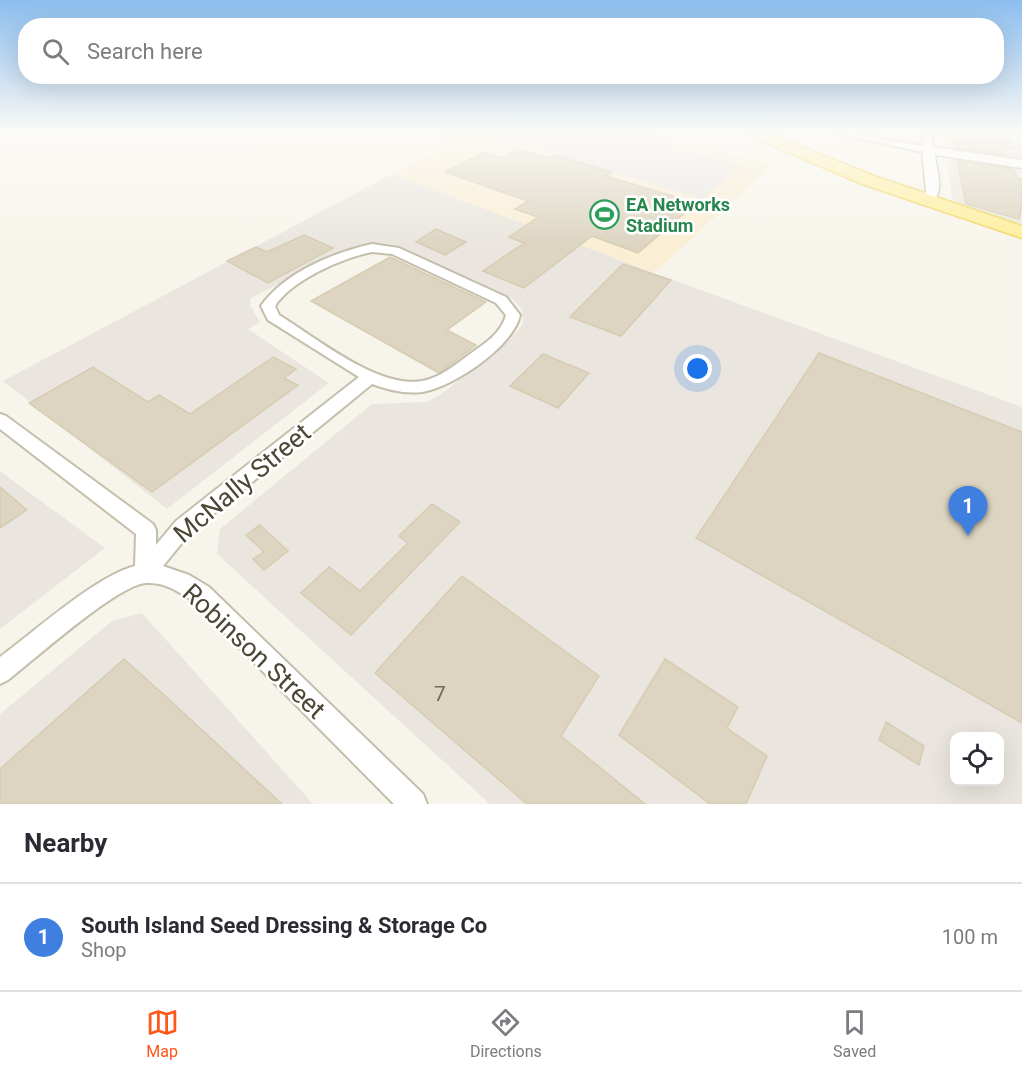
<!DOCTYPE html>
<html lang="en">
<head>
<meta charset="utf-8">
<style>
	:root { --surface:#fff; --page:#f2f2f3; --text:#2b2b33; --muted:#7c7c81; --line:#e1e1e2; --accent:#ff561a }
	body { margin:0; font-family:Roboto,sans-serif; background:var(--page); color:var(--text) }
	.controls { position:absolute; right:18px; bottom:18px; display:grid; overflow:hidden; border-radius:12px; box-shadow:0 6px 24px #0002 }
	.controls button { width:54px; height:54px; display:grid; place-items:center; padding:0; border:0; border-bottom:2px solid var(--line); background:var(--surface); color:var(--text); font:30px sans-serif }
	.you { position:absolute; left:698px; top:369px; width:21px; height:21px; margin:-15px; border:4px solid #fff; border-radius:50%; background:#1a73e8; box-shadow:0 0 0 9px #1a73e833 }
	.badge { display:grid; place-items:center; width:39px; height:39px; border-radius:50%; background:var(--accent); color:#fff; font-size:20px; font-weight:700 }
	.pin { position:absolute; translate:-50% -50px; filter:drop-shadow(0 2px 3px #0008) }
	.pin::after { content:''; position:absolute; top:32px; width:21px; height:18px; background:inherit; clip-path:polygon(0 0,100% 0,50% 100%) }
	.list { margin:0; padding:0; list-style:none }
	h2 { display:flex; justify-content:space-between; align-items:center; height:78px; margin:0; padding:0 24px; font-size:26px }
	h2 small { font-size:20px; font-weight:400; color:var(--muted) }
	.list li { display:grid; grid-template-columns:39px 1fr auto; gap:18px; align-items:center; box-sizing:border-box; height:108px; padding:0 24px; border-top:2px solid var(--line) }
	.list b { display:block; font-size:22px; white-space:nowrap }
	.list p { margin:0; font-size:20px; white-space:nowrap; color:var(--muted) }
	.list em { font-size:20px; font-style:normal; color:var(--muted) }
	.icon { flex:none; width:33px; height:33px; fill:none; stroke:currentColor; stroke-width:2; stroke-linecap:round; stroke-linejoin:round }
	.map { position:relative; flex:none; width:1022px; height:804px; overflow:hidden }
	.search { position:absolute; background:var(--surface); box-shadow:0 6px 24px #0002; left:18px; right:18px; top:18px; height:66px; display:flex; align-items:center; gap:15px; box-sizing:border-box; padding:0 21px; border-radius:24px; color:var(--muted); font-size:22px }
	.sheet { height:186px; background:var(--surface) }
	nav { display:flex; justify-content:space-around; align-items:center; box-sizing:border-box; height:84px; border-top:2px solid var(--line); background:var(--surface); font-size:16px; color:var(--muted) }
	nav a { display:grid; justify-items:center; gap:3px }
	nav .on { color:var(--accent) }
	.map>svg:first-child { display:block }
	.residential { fill:#ebe8d9 }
	.commercial { fill:#faeed5 }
	.industrial { fill:#eae6df; fill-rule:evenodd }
	.parking { fill:#e8e7e3 }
	.building { fill:#ddd5c2; stroke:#d6ccb1; stroke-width:1.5 }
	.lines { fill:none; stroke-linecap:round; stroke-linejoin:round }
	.minor-casing { stroke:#c4beac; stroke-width:4 }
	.tertiary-casing { stroke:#c4beac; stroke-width:3 }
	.primary-casing { stroke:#f0d560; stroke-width:3 }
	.minor { fill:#fff; fill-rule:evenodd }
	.tertiary { fill:#fff; fill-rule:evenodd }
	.primary { fill:#ffee9c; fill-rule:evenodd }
	.labels { text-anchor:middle; stroke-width:5; stroke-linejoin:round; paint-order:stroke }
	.far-leisure-label { font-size:18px; font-weight:bold; fill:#27864d; stroke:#fff; text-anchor:start }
	.near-number-label { font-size:21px; fill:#706a5a }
	.near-street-label { font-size:26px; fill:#4c4737; stroke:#fff }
</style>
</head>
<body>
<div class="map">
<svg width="1022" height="804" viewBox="0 0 1022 804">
	<rect width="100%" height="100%" fill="#f7f5eb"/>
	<path class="residential" d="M 942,133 L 1022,133 L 1022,158 L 944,147 Z
		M 955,160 L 1022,170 L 1022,224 L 962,205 L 952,199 L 947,162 Z"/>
	<path class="commercial" d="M 448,133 L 645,133 L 772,165 L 654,273 L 392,174 L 454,145 L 436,138 Z"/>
	<path class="industrial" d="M 392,174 L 654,273 L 1022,407 L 1022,804 L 490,804 L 217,554 L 220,529 L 372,404 L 427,402 L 444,392 L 511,339 L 523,324 L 522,310 L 513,299 L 393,244 L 375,243 L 345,250 L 251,298 L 250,305 L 260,322 L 248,329 L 329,383 L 167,509 L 3,381 ZM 954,736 L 1000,736 L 1000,782 L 954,782 Z
		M 0,471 L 105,548 L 0,629 Z
		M 142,613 L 313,804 L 0,804 L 0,714 L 112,621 Z"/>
	<path class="parking" d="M 485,133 L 620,133 L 743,166 L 733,171 L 703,199 Z"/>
	<path class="building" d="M 953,133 L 1008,133 L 1014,149 L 1002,148 L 1006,155 L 955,148 Z
		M 518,149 L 549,158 L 555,155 L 612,172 L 606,176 L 696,203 L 638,253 L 592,236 L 524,288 L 483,271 L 524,243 L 509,237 L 538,217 L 515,209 L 528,201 L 445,172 L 484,152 L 502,158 Z
		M 957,161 L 1013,169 L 1018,178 L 1022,179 L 1022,205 L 1019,219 L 966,204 Z
		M 436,229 L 466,242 L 445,255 L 416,242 Z
		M 304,235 L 333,248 L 268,283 L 227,261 L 256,247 L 267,252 Z
		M 390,257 L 486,302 L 447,330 L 476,345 L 439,373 L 311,301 Z
		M 623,264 L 671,280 L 621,336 L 570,317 Z
		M 819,353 L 1022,432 L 1022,723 L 696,538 Z
		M 543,354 L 589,373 L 558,408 L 510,386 Z
		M 273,357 L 296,369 L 284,378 L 298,385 L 152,492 L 29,403 L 93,367 L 148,402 L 159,395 L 190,414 Z
		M 0,487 L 27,510 L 0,528 Z
		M 432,504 L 460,522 L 351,635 L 301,593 L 329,567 L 360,591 L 408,543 L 399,536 Z
		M 260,525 L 288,551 L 264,570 L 253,559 L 264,552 L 246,535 Z
		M 462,576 L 599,676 L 561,736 L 645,804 L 527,804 L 375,673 Z
		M 124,659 L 162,693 L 282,804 L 0,804 L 0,769 Z
		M 665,659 L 738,707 L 727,728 L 767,756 L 746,804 L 710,804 L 619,735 Z
		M 886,722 L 924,746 L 919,765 L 879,740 Z"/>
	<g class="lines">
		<defs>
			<path id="minor" d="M 833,133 L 851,133 L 923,146 L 922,133 L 931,133 L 933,150 L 928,153 Z
				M 372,244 L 399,248 L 506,297 L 520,315 C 513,347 453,387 422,392 C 404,394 389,390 372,384 L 190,533 L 163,566 L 189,575 L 209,587 L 423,794 L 427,804 L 394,804 L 193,601 C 179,592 165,582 147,583 C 119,583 34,660 8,680 L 0,684 L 0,657 C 34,632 96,576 135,566 L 136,534 L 0,429 L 0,414 L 6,416 L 153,524 L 156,530 L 156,545 L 176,521 L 359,377 L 268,320 L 261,306 C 285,272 333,253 372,244 ZM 372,252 L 392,254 L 496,303 L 506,315 C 501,334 484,344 470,354 C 455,365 440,378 422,381 C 378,389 315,337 279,315 L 275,306 C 292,280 342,258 372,252 Z"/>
			<path id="tertiary" d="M 928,146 L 1022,160 L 1022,168 L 935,155 C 937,173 948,199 924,205 L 917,201 L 926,192 L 922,150 Z"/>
			<path id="primary" d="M 748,133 L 767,133 L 874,176 L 1022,226 L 1022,238 L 862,184 L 750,136 Z"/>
		</defs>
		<use href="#minor" class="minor-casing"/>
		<use href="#tertiary" class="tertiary-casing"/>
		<use href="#primary" class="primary-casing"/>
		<use href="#minor" class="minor"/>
		<use href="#tertiary" class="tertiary"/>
		<use href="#primary" class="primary"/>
	</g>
	<linearGradient id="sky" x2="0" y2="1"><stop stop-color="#8cbeee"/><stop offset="0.54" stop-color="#fbfaf6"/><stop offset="1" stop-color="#fbfaf6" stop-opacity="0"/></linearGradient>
	<rect width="1022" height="245" fill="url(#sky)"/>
	<defs>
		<symbol id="stadium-ring" viewBox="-11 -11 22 22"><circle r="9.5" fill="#fff" stroke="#2e9e5b" stroke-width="1.5"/><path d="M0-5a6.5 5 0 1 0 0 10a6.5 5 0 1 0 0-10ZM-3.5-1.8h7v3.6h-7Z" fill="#2e9e5b"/></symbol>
	</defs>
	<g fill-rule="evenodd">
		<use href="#stadium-ring" x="588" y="198" width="33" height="33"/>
	</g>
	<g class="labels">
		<g class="far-leisure-label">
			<text x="626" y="211">EA Networks<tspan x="626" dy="21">Stadium</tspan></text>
		</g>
		<g class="near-number-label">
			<text x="440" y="701">7</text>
		</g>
		<g class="near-street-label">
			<text transform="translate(242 483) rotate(-40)" y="9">McNally Street</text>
			<text transform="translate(254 651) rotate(43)" y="9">Robinson Street</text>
		</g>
	</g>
</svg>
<div class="controls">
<button><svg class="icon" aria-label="locate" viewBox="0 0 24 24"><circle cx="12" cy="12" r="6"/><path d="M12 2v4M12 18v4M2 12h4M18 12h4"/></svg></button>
</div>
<div class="you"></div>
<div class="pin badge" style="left:968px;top:536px;background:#3f7fe0">1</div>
<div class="search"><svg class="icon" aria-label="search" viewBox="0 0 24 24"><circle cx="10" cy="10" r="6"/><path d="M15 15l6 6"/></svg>Search here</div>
</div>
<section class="sheet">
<h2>Nearby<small></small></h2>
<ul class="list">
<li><span class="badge" style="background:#3f7fe0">1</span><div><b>South Island Seed Dressing &amp; Storage Co</b><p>Shop</p></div><em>100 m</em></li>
</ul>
</section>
<nav>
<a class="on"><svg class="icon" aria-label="map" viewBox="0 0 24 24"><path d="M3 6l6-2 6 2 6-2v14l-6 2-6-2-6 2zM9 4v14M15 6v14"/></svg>Map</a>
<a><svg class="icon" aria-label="directions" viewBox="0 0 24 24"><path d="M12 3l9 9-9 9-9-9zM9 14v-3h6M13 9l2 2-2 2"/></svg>Directions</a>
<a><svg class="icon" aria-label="saved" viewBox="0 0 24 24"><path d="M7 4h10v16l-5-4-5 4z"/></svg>Saved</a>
</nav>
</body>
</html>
